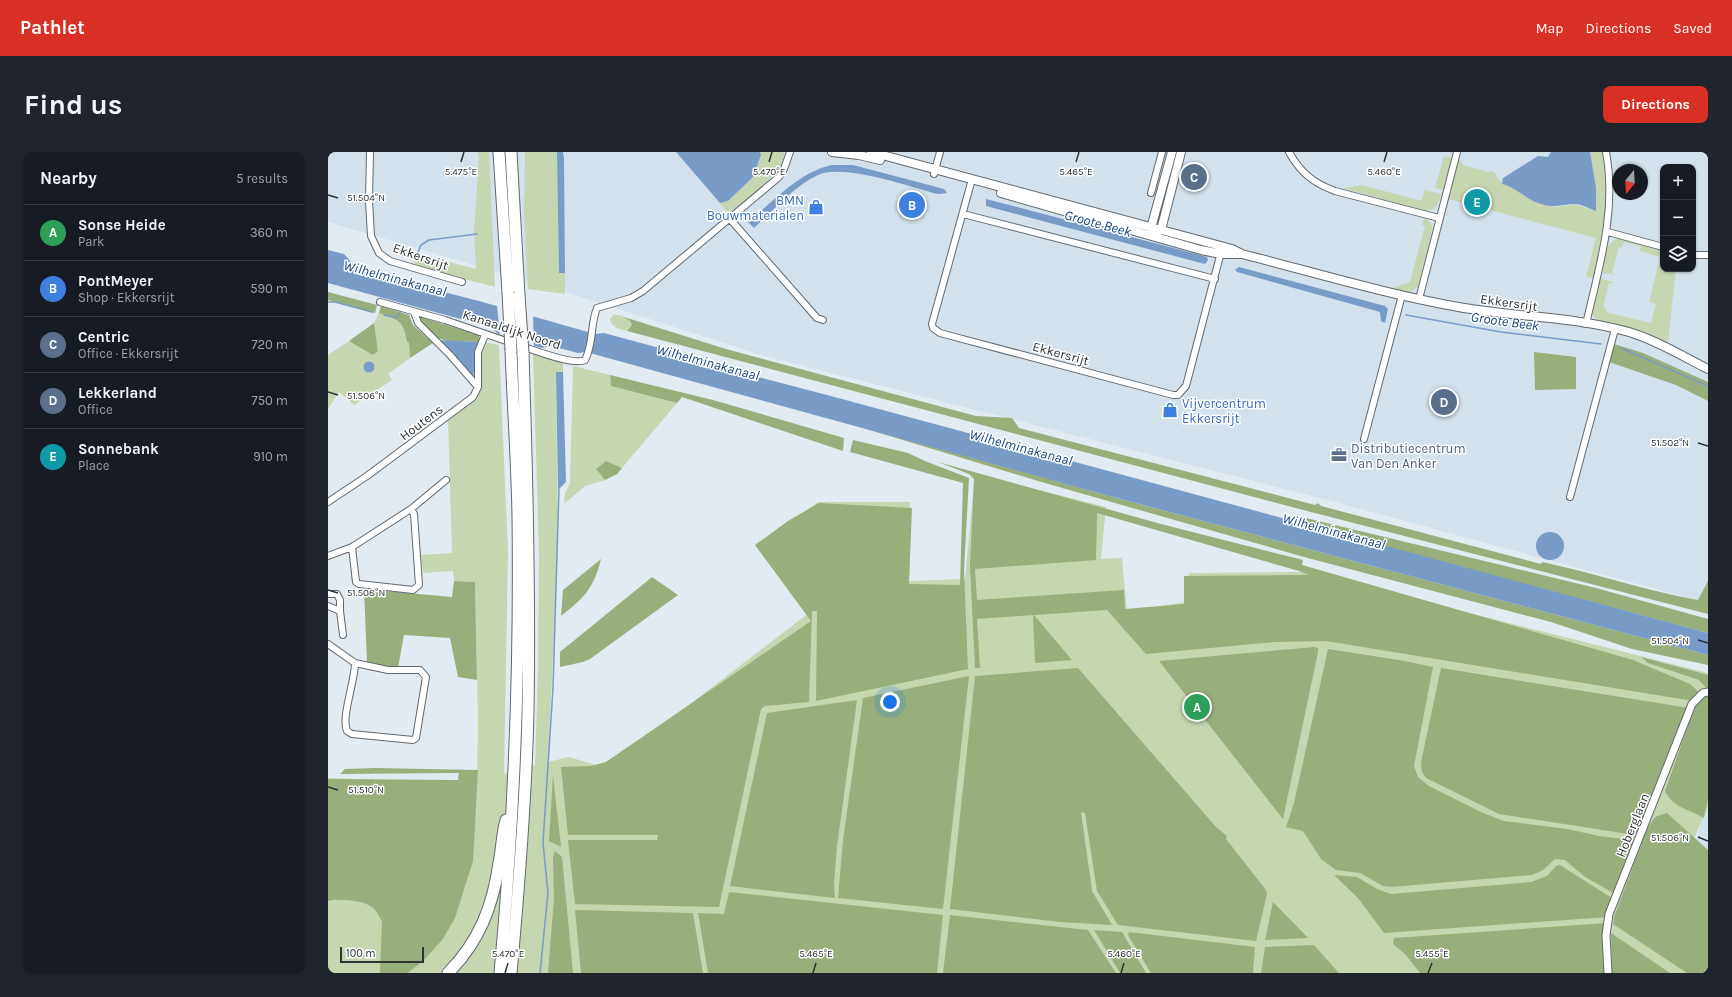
<!DOCTYPE html>
<html lang="en">
<head>
<meta charset="utf-8">
<style>
	:root { --surface:#171b24; --page:#20242c; --text:#f1f3f6; --muted:#9ea1a6; --line:#363941; --accent:#d93025 }
	body { margin:0; font-family:Karla,sans-serif; background:var(--page); color:var(--text) }
	.controls { position:absolute; right:12px; top:12px; display:grid; overflow:hidden; border-radius:8px; box-shadow:0 1px 3px #0004 }
	.controls button { width:36px; height:36px; display:grid; place-items:center; padding:0; border:0; border-bottom:1px solid var(--line); background:var(--surface); color:var(--text); font:20px sans-serif }
	.compass { position:absolute; left:1284px; top:12px; width:36px; height:36px; border-radius:50%; background:var(--surface); box-shadow:0 1px 3px #0004; rotate:198deg }
	.scale { position:absolute; left:12px; bottom:10px; width:84px; box-sizing:border-box; padding-left:4px; border:2px solid #2e3234; border-top:0; font-size:11px; line-height:14px; white-space:nowrap; color:#2e3234; -webkit-text-stroke:3px #fff; paint-order:stroke }
	.you { position:absolute; left:562px; top:550px; width:14px; height:14px; margin:-10px; border:3px solid #fff; border-radius:50%; background:#1a73e8; box-shadow:0 0 0 6px #1a73e833 }
	.badge { display:grid; place-items:center; width:26px; height:26px; border-radius:50%; background:var(--accent); color:#fff; font-size:13px; font-weight:700 }
	.pin { position:absolute; translate:-50% -50%; border:2px solid #fff; box-shadow:0 1px 4px #0006 }
	.list { margin:0; padding:0; list-style:none }
	h2 { display:flex; justify-content:space-between; align-items:center; height:52px; margin:0; padding:0 16px; font-size:17px }
	h2 small { font-size:13px; font-weight:400; color:var(--muted) }
	.list li { display:grid; grid-template-columns:26px 1fr auto; gap:12px; align-items:center; box-sizing:border-box; height:56px; padding:0 16px; border-top:1px solid var(--line) }
	.list b { display:block; font-size:15px; white-space:nowrap }
	.list p { margin:0; font-size:13px; white-space:nowrap; color:var(--muted) }
	.list em { font-size:13px; font-style:normal; color:var(--muted) }
	.icon { flex:none; width:22px; height:22px; fill:none; stroke:currentColor; stroke-width:2; stroke-linecap:round; stroke-linejoin:round }
	.map { position:relative; flex:none; width:1380px; height:821px; overflow:hidden; border-radius:8px }
	header { display:flex; align-items:center; gap:24px; box-sizing:border-box; height:56px; padding:0 20px; background:var(--accent); color:#fff }
	header strong { font-size:19px }
	nav { display:flex; gap:22px; margin-inline-start:auto; font-size:14px }
	.intro { display:flex; align-items:center; justify-content:space-between; box-sizing:border-box; height:96px; padding:0 24px }
	h1 { margin:0; font-size:28px }
	.button { padding:10px 18px; border-radius:8px; background:var(--accent); color:#fff; font-size:14px; font-weight:700 }
	main { display:flex; gap:24px; padding:0 24px }
	aside { flex:1; background:var(--surface); border-radius:8px; box-shadow:0 1px 3px #0004 }
	.map>svg:first-child { display:block }
	.built { fill:#d2e1ec; fill-rule:evenodd }
	.green { fill:#c5d6b1 }
	.forest { fill:#98af7b; fill-rule:evenodd }
	.water { fill:#799bc8 }
	.pier { fill:#e2ebf1 }
	.lines { fill:none; stroke-linecap:round; stroke-linejoin:round }
	.stream { stroke:#799bc8; stroke-width:1.5 }
	.minor-casing { stroke:#62696f; stroke-width:8 }
	.tertiary-casing { stroke:#62696f; stroke-width:9 }
	.secondary-casing { stroke:#62696f; stroke-width:10 }
	.motorway-casing { stroke:#62696f; stroke-width:13 }
	.minor { stroke:#fff; stroke-width:6 }
	.tertiary { stroke:#fff; stroke-width:7 }
	.secondary { stroke:#fff; stroke-width:8 }
	.motorway { stroke:#fff; stroke-width:11 }
	.motorway-bridge-casing { stroke:#62696f; stroke-width:13; stroke-linecap:butt }
	.motorway-bridge { stroke:#fff; stroke-width:11 }
	.ticks { fill:none; stroke:#2e3234; stroke-width:1.5 }
	.labels { text-anchor:middle; stroke-width:3; stroke-linejoin:round; paint-order:stroke }
	.shop-label { font-size:13px; fill:#366cbe; stroke:#fff; text-anchor:end }
	.street-label { font-size:13px; fill:#2e3234; stroke:#fff }
	.service-label { font-size:13px; fill:#4e5e75; stroke:#fff; text-anchor:start }
	.water-label { font-size:14px; font-style:italic; fill:#18447c; stroke:#fff }
	.ticks-label { font-size:10px; text-anchor:middle; fill:#2e3234; stroke:#fff; stroke-width:3; stroke-linejoin:round; paint-order:stroke }
</style>
</head>
<body>
<header>
<strong>Pathlet</strong>
<nav><a>Map</a><a>Directions</a><a>Saved</a></nav>
</header>
<div class="intro"><h1>Find us</h1><a class="button">Directions</a></div>
<main>
<aside>
<h2>Nearby<small>5 results</small></h2>
<ul class="list">
<li><span class="badge" style="background:#2e9e5b">A</span><div><b>Sonse Heide</b><p>Park</p></div><em>360 m</em></li>
<li><span class="badge" style="background:#3f7fe0">B</span><div><b>PontMeyer</b><p>Shop · Ekkersrijt</p></div><em>590 m</em></li>
<li><span class="badge" style="background:#5c6f8a">C</span><div><b>Centric</b><p>Office · Ekkersrijt</p></div><em>720 m</em></li>
<li><span class="badge" style="background:#5c6f8a">D</span><div><b>Lekkerland</b><p>Office</p></div><em>750 m</em></li>
<li><span class="badge" style="background:#0f9aa8">E</span><div><b>Sonnebank</b><p>Place</p></div><em>910 m</em></li>
</ul>
</aside>
<div class="map">
<svg width="1380" height="821" viewBox="0 0 1380 821">
	<rect width="100%" height="100%" fill="#e2ebf1"/>
	<path class="built" d="M 0,0 L 1380,0 L 1380,451 L 996,347 L 433,203 L 244,142 L 0,70 ZM 1335,15 L 1365,15 L 1365,117 L 1335,117 ZM 1290,18 L 1314,18 L 1314,42 L 1290,42 Z
		M 1380,640 L 1380,708 L 1366,698 Z"/>
	<path class="green" d="M 149,0 L 161,0 L 167,135 L 86,114 L 87,101 L 148,117 L 146,80 L 151,5 Z
		M 197,0 L 229,0 L 231,121 L 237,121 L 237,142 L 200,137 L 196,60 Z
		M 432,0 L 456,0 C 457,21 416,50 400,61 L 392,51 L 400,49 L 425,25 L 433,3 Z
		M 1262,0 L 1274,0 L 1279,42 L 1278,75 L 1265,126 L 1258,125 L 1268,86 L 1120,47 L 1129,7 L 1132,8 L 1135,13 L 1160,20 L 1165,19 L 1174,32 L 1190,37 L 1196,44 L 1214,53 L 1228,55 L 1247,52 L 1268,59 L 1268,36 Z
		M 1116,4 L 1124,6 L 1115,38 L 1107,36 Z
		M 1034,33 L 1093,49 L 1097,38 L 1113,42 C 1110,52 1109,57 1098,59 L 1015,36 Z
		M 1096,66 C 1102,69 1105,73 1104,79 L 1090,134 L 1083,140 L 1063,137 L 1082,130 L 1097,74 L 1094,73 Z
		M 1292,86 L 1335,98 L 1335,117 L 1348,117 L 1340,190 L 1302,176 L 1272,170 L 1264,162 L 1271,128 L 1274,127 L 1285,130 L 1285,132 L 1281,131 L 1275,155 L 1278,156 L 1278,160 L 1323,171 L 1328,152 L 1321,150 L 1332,105 L 1312,99 L 1313,95 L 1296,90 L 1294,96 L 1291,95 L 1284,121 L 1288,123 L 1276,121 L 1274,119 C 1277,104 1275,91 1292,86 Z
		M 51,161 C 71,168 75,168 79,190 L 81,191 L 82,206 L 60,222 L 64,228 L 26,253 L 11,240 L 0,257 L 0,203 L 21,189 L 45,202 L 50,199 L 46,171 Z
		M 285,163 C 293,162 301,166 304,173 L 299,179 C 291,177 284,176 282,167 Z
		M 156,190 L 171,193 L 180,400 L 176,622 L 207,613 L 210,517 L 211,400 L 205,202 L 235,208 L 235,220 L 228,220 L 230,394 L 220,610 L 241,605 L 275,615 L 314,589 L 486,457 L 434,391 L 490,350 L 582,350 L 581,429 L 637,427 L 647,322 L 778,355 L 773,407 L 794,406 L 799,460 L 858,450 L 861,421 L 978,420 L 1380,521 L 1380,654 L 1340,747 L 1380,821 L 0,821 L 0,626 L 140,631 L 149,628 L 150,570 L 147,430 L 126,429 L 125,419 L 95,421 L 93,403 L 124,401 L 120,267 L 149,247 C 155,228 147,208 156,190 Z
		M 245,214 L 282,223 L 283,234 L 349,251 L 294,316 L 278,309 L 268,317 L 277,328 L 257,334 L 236,352 L 237,341 L 242,331 Z"/>
	<path class="forest" d="M 0,140 L 49,153 L 47,161 L 0,148 Z
		M 53,154 L 81,163 L 85,173 L 105,191 L 82,206 L 81,191 L 79,190 C 75,168 71,168 51,161 Z
		M 89,164 L 151,183 L 152,187 L 150,190 C 122,189 103,193 89,164 Z
		M 296,165 L 398,197 L 648,264 L 684,266 L 691,276 L 987,353 L 990,351 L 993,354 L 1213,412 L 1214,410 C 1267,421 1318,439 1370,448 L 1380,429 L 1380,462 L 979,359 L 299,179 L 304,173 L 302,169 Z
		M 46,171 L 50,199 L 45,203 L 21,189 Z
		M 1286,192 L 1315,201 L 1380,230 L 1380,249 L 1348,233 L 1281,210 Z
		M 1206,200 L 1248,205 L 1248,237 L 1207,238 Z
		M 282,223 L 385,248 L 516,286 L 515,299 L 354,245 L 349,251 L 283,234 Z
		M 499,265 L 785,345 L 1380,503 L 1380,513 L 1304,497 L 1223,470 L 976,405 L 710,329 Z
		M 525,288 L 580,301 L 597,309 L 641,326 L 636,418 L 640,517 L 488,549 L 489,459 L 484,459 L 481,550 L 437,554 L 433,557 L 391,755 L 247,752 L 240,688 L 329,688 L 330,683 L 240,683 L 233,615 L 263,614 L 278,610 L 483,469 L 427,393 L 460,369 L 491,351 L 584,356 L 581,432 L 632,433 L 635,331 L 522,300 Z
		M 278,309 L 294,316 L 289,322 L 277,328 L 268,317 Z
		M 610,310 L 833,372 L 975,408 L 974,413 L 1305,508 L 1362,532 L 1371,540 L 1364,548 L 1359,548 L 998,489 L 948,490 L 818,502 L 779,458 L 706,463 L 744,508 L 707,511 L 705,463 L 649,467 L 652,516 L 647,516 L 642,414 L 646,327 L 641,322 ZM 769,361 L 971,419 L 981,423 L 856,424 L 856,452 L 797,457 L 796,438 L 649,448 L 647,417 L 768,408 Z
		M 978,366 L 1268,436 L 1380,467 L 1380,481 L 980,374 L 978,371 Z
		M 273,407 C 266,436 256,446 233,464 L 235,438 Z
		M 324,425 L 350,443 L 262,507 L 255,510 L 232,515 L 232,500 Z
		M 126,429 L 147,430 L 149,528 L 130,525 L 122,486 L 76,483 L 70,516 L 39,511 L 36,437 L 124,445 Z
		M 986,495 L 990,496 L 990,500 L 955,667 L 831,509 Z
		M 1000,497 L 1077,509 L 1105,515 L 1086,614 L 1090,625 L 1101,634 L 1155,661 L 1176,669 L 1239,677 L 1271,684 L 1311,689 L 1289,743 L 1257,725 L 1237,708 L 1227,707 L 1215,718 L 1204,723 L 1063,735 L 1055,734 L 1032,721 L 1008,718 L 993,707 L 975,679 L 958,675 L 966,651 Z
		M 1313,505 L 1380,523 L 1380,538 L 1371,528 L 1320,511 Z
		M 750,516 L 888,675 L 899,684 L 898,687 L 938,738 L 939,742 L 928,789 L 790,773 L 769,739 L 757,661 L 753,660 L 764,739 L 784,773 L 732,770 L 622,757 L 647,524 Z
		M 1113,516 L 1361,556 L 1313,684 L 1171,662 L 1098,626 L 1094,620 L 1093,610 Z
		M 641,524 L 615,757 L 510,746 L 515,688 L 535,546 Z
		M 1380,544 L 1380,647 L 1376,666 C 1361,657 1345,656 1337,639 L 1367,554 L 1373,546 Z
		M 529,548 L 509,694 L 506,731 L 507,746 L 402,734 L 439,561 Z
		M 47,616 L 150,618 L 145,709 L 127,766 L 115,787 L 97,807 L 80,821 L 52,821 L 54,770 C 47,752 37,750 19,748 C 13,748 6,747 0,749 L 0,627 L 130,628 L 131,621 L 12,622 L 17,617 Z
		M 225,623 L 233,695 L 221,689 Z
		M 1339,661 L 1380,698 L 1380,821 L 1359,821 L 1285,772 L 1286,765 L 1319,677 L 1327,665 Z
		M 227,699 L 234,705 L 245,821 L 220,821 L 226,747 L 225,705 Z
		M 1232,713 L 1287,748 L 1280,765 L 1056,781 L 1030,746 L 1006,723 L 1029,725 L 1049,737 L 1063,742 L 1203,730 L 1219,724 L 1228,714 Z
		M 401,740 L 615,763 L 609,821 L 380,821 L 370,761 L 396,762 Z
		M 945,750 L 980,786 L 937,788 Z
		M 247,758 L 365,761 L 375,821 L 253,821 Z
		M 622,763 L 760,778 L 788,821 L 615,821 Z
		M 1279,771 L 1277,821 L 1092,821 L 1077,802 L 1065,792 L 1066,786 Z
		M 766,778 L 794,780 L 818,821 L 792,821 Z
		M 801,780 L 927,795 L 925,821 L 823,821 L 800,783 Z
		M 1283,781 L 1342,821 L 1284,821 Z
		M 986,793 L 1011,821 L 933,821 L 937,795 Z"/>
	<path class="water" d="M 229,0 L 235,0 L 236,6 L 237,121 L 231,121 Z
		M 348,0 L 432,0 L 433,3 L 425,25 L 400,49 L 392,51 Z
		M 1223,0 L 1262,0 L 1268,36 L 1268,59 C 1262,57 1254,52 1247,52 C 1236,52 1227,56 1216,53 C 1199,49 1190,36 1174,32 L 1175,26 L 1210,4 L 1220,5 Z
		M 504,13 L 525,13 L 616,37 L 619,41 L 610,42 C 583,35 515,11 490,23 C 467,33 445,59 426,76 L 420,70 C 446,49 471,20 504,13 Z
		M 658,47 L 872,103 L 879,105 L 880,108 L 877,112 L 873,111 L 658,54 Z
		M 0,98 L 16,102 L 30,118 L 151,149 L 267,182 L 276,181 L 335,197 L 362,207 L 499,243 L 1380,481 L 1380,503 L 785,345 L 258,200 L 250,201 L 223,194 L 214,196 L 174,185 L 162,175 L 0,131 Z
		M 911,115 L 1057,154 L 1060,157 L 1057,171 L 1053,169 L 1052,160 L 909,120 L 907,118 Z
		M 110,188 L 150,190 L 145,227 L 124,200 Z
		M35.5 215a5.5 5.5 0 1 1 11 0a5.5 5.5 0 1 1-11 0Z
		M 228,220 L 235,220 L 238,330 L 232,336 L 230,336 Z
		M1208 394a14 14 0 1 1 28 0a14 14 0 1 1-28 0Z"/>
	<path class="pier" d="M 169,153 L 205,163 L 206,196 L 172,186 Z"/>
	<g class="lines">
		<path class="stream" d="M 88,105 L 93,93 L 101,88 L 149,82
			M 0,150 L 7,150 L 44,160
			M 56,163 L 69,166 L 72,160
			M 1078,163 L 1173,180 L 1273,192
			M 1293,196 L 1380,234
			M 212,821 L 220,741 L 215,691 L 225,536 L 231,336"/>
		<defs>
			<path id="minor" d="M 42,0 L 41,49 L 43,84 L 51,101 L 62,109 L 134,130
				M 961,0 C 972,20 985,31 1007,39 L 1111,66
				M 606,22 L 612,0
				M 644,27 L 604,172 L 605,176 L 612,181 L 845,243 L 850,243 L 858,234 L 893,100
				M 823,41 L 834,0
				M 635,62 L 887,127
				M 402,67 L 489,166 L 495,168
				M 1280,80 L 1335,95
				M 1365,103 L 1380,103
				M 1091,147 L 1129,0
				M 52,150 L 117,168 L 184,191
				M 86,160 L 90,171 L 122,203 L 150,235
				M 1258,172 C 1271,115 1289,59 1278,0
				M 193,194 C 206,198 246,214 257,208 C 266,191 262,172 269,156 L 303,146 L 315,139 L 451,25 L 456,17 L 462,0
				M 1036,287 L 1074,143
				M 1242,345 L 1287,177
				M 0,350 L 39,324 L 145,245 L 150,235 L 150,200 L 157,183
				M 83,357 L 118,328
				M 0,404 L 24,395 L 83,357 L 86,362 L 91,433 L 85,438 L 31,432 L 28,430 L 24,395
				M 0,442 L 9,442 L 12,448 L 12,459
				M 0,454 L 12,459 L 15,483
				M 0,492 L 27,511 L 60,518 L 92,518 L 98,525 L 88,586 L 85,588 L 24,582 L 19,579 C 13,565 27,529 27,511"/>
			<path id="tertiary" d="M 1280,821 L 1278,783 L 1281,762 L 1364,552 L 1375,541 L 1380,540"/>
			<path id="secondary" d="M 504,0 L 531,3 L 552,8
				M 543,0 L 904,97 L 914,102 C 988,121 1061,143 1136,156 C 1191,165 1248,165 1301,180 C 1328,188 1354,204 1380,217
				M 673,41 L 873,98 L 893,102 L 913,102
				M 825,80 L 823,76 L 844,0
				M 830,80 L 833,78 L 853,0"/>
			<path id="motorway" d="M 171,0 L 180,140
				M 183,0 L 191,143
				M 120,821 C 151,790 165,754 171,711 C 174,696 174,682 178,668
				M 172,821 C 186,669 192,516 190,364 C 189,309 185,253 183,198
				M 183,821 C 191,734 198,647 200,560 C 202,440 199,320 195,201"/>
		</defs>
		<use href="#minor" class="minor-casing"/>
		<use href="#tertiary" class="tertiary-casing"/>
		<use href="#secondary" class="secondary-casing"/>
		<use href="#motorway" class="motorway-casing"/>
		<use href="#minor" class="minor"/>
		<use href="#tertiary" class="tertiary"/>
		<use href="#secondary" class="secondary"/>
		<use href="#motorway" class="motorway"/>
		<defs>
			<path id="motorway-bridge" d="M 180,140 L 183,198
				M 191,143 L 195,201"/>
		</defs>
		<use href="#motorway-bridge" class="motorway-bridge-casing"/>
		<use href="#motorway-bridge" class="motorway-bridge"/>
	</g>
	<path class="ticks" d="M 133,10 L 136,0M 441,10 L 444,0M 748,10 L 751,0M 1056,10 L 1059,0M 0,43 L 10,46M 0,240 L 10,243M 1370,291 L 1380,294M 0,438 L 10,441M 1370,488 L 1380,491M 0,635 L 10,638M 1370,685 L 1380,689M 177,821 L 180,811M 485,821 L 488,811M 793,821 L 796,811M 1100,821 L 1104,811"/>
	<defs>
		<symbol id="shop-bare" viewBox="-9 -9 18 18"><path d="M-5-2.5h2.3a2.7 3.5 0 0 1 5.4 0H5L5.5 6h-11ZM-1.5-2.5h3a1.5 2.3 0 0 0-3 0Z" fill="#3f7fe0" stroke="#fff" stroke-width="2.5" paint-order="stroke"/></symbol>
		<symbol id="office-bare" viewBox="-9 -9 18 18"><path d="M-6-3h4V-5.5h4V-3h4V5H-6ZM-1-4.5V-3h2v-1.5ZM-6 0V1H6V0Z" fill="#5c6f8a" stroke="#fff" stroke-width="2.5" paint-order="stroke"/></symbol>
	</defs>
	<g fill-rule="evenodd">
		<use href="#shop-bare" x="477" y="44" width="22" height="22"/>
		<use href="#shop-bare" x="831" y="247" width="22" height="22"/>
		<use href="#office-bare" x="1000" y="292" width="22" height="22"/>
	</g>
	<g class="labels">
		<g class="shop-label">
			<text x="476" y="53">BMN<tspan x="476" dy="15">Bouwmaterialen</tspan></text>
			<text x="854" y="256" text-anchor="start">Vijvercentrum<tspan x="854" dy="15">Ekkersrijt</tspan></text>
		</g>
		<g class="street-label">
			<text transform="translate(93 104) rotate(19)" y="5">Ekkersrijt</text>
			<text transform="translate(1181 150) rotate(8)" y="5">Ekkersrijt</text>
			<text transform="translate(184 177) rotate(18)" y="5">Kanaaldijk Noord</text>
			<text transform="translate(733 201) rotate(15)" y="5">Ekkersrijt</text>
			<text transform="translate(93 270) rotate(-37)" y="5">Houtens</text>
			<text transform="translate(1304 673) rotate(-68)" y="5">Hoberglaan</text>
		</g>
		<g class="service-label">
			<text x="1023" y="301">Distributiecentrum<tspan x="1023" dy="15">Van Den Anker</tspan></text>
		</g>
		<g class="water-label">
			<text transform="translate(770 71) rotate(15)" y="5">Groote Beek</text>
			<text transform="translate(67 126) rotate(15)" y="5">Wilhelminakanaal</text>
			<text transform="translate(1177 169) rotate(8)" y="5">Groote Beek</text>
			<text transform="translate(380 210) rotate(15)" y="5">Wilhelminakanaal</text>
			<text transform="translate(693 295) rotate(15)" y="5">Wilhelminakanaal</text>
			<text transform="translate(1006 379) rotate(15)" y="5">Wilhelminakanaal</text>
		</g>
	</g>
	<g class="ticks-label">
		<text x="133" y="23">5.475°E</text>
		<text x="441" y="23">5.470°E</text>
		<text x="748" y="23">5.465°E</text>
		<text x="1056" y="23">5.460°E</text>
		<text x="38" y="49">51.504°N</text>
		<text x="38" y="247">51.506°N</text>
		<text x="1342" y="294">51.502°N</text>
		<text x="38" y="444">51.508°N</text>
		<text x="1342" y="492">51.504°N</text>
		<text x="38" y="641">51.510°N</text>
		<text x="1342" y="689">51.506°N</text>
		<text x="180" y="805">5.470°E</text>
		<text x="488" y="805">5.465°E</text>
		<text x="796" y="805">5.460°E</text>
		<text x="1104" y="805">5.455°E</text>
	</g>
</svg>
<div class="controls">
<button>+</button>
<button>−</button>
<button><svg class="icon" aria-label="layers" viewBox="0 0 24 24"><path d="M12 4l9 5-9 5-9-5zM3 14l9 5 9-5"/></svg></button>
</div>
<svg class="compass" viewBox="-18 -18 36 36"><path d="M0-13l5 13h-10z" fill="#e53935"/><path d="M0 13l5-13h-10z" fill="#9ea1a6"/></svg>
<div class="scale">100 m</div>
<div class="you"></div>
<div class="pin badge" style="left:869px;top:555px;background:#2e9e5b">A</div>
<div class="pin badge" style="left:584px;top:53px;background:#3f7fe0">B</div>
<div class="pin badge" style="left:866px;top:25px;background:#5c6f8a">C</div>
<div class="pin badge" style="left:1116px;top:250px;background:#5c6f8a">D</div>
<div class="pin badge" style="left:1149px;top:50px;background:#0f9aa8">E</div>
</div>
</main>
</body>
</html>
